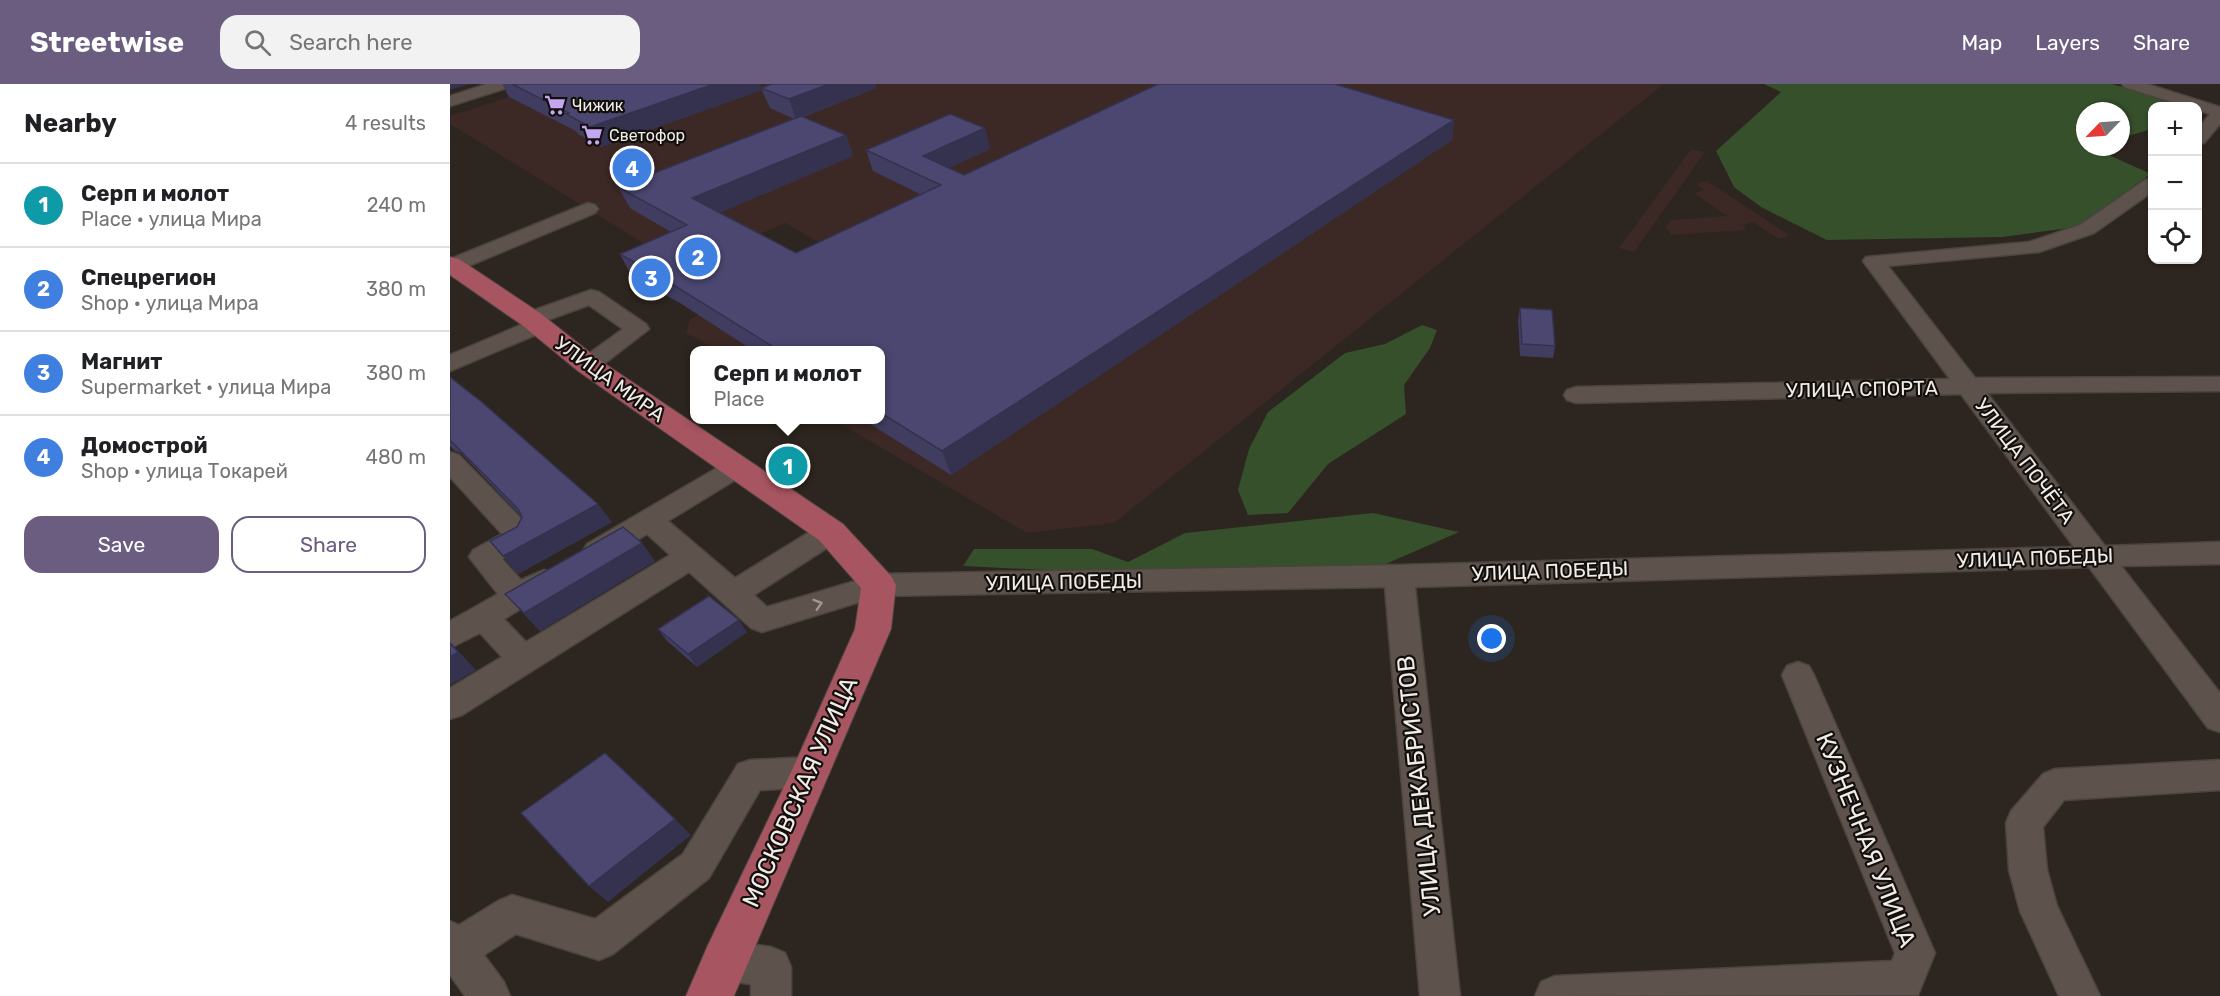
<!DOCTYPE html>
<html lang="en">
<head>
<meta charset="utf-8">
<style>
	:root { --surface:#fff; --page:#f2f2f2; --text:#202124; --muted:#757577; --line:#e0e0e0; --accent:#6a5d80 }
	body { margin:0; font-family:Rubik,sans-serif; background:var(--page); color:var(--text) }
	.controls { position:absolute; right:18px; top:18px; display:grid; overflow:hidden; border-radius:12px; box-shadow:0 2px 4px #0004 }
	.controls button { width:54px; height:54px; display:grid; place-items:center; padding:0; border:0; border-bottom:2px solid var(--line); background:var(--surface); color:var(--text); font:30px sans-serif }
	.compass { position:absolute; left:1626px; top:18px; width:54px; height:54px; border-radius:50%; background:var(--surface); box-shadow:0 2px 4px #0004; rotate:245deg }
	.you { position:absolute; left:1042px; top:555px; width:21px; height:21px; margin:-15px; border:4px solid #fff; border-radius:50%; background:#1a73e8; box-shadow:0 0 0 9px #1a73e833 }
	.badge { display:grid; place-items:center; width:39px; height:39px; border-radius:50%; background:var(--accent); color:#fff; font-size:20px; font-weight:700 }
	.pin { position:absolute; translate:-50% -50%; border:3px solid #fff; box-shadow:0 2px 6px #0006 }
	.popup { position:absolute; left:240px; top:262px; width:195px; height:78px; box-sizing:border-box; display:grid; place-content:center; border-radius:12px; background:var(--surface); filter:drop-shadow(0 2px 4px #0005); font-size:20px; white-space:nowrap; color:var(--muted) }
	.popup b { font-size:22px; color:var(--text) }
	.popup::after { content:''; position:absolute; left:50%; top:100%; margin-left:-12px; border:12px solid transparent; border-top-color:var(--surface) }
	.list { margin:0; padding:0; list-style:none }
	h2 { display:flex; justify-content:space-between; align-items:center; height:78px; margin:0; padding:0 24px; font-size:26px }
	h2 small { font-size:20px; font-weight:400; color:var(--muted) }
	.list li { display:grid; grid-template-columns:39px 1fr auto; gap:18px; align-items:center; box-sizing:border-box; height:84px; padding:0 24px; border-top:2px solid var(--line) }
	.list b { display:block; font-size:22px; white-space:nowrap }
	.list p { margin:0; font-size:20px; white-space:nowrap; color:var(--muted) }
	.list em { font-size:20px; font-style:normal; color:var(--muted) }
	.actions { display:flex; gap:12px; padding:18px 24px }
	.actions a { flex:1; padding:14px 0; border:2px solid var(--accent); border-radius:18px; text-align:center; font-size:21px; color:var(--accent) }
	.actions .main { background:var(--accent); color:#fff }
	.icon { flex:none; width:33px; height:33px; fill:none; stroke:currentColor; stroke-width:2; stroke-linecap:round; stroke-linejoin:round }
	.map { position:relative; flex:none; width:1770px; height:912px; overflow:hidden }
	header { display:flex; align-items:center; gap:36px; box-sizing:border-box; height:84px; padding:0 30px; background:var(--accent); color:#fff }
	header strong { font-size:28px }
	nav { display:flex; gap:33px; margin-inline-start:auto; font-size:21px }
	.search { width:420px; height:54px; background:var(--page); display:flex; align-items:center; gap:15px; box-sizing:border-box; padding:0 21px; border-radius:18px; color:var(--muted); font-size:22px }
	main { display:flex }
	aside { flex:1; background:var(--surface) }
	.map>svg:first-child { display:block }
	.industrial { fill:#3c2824 }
	.green { fill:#35502b }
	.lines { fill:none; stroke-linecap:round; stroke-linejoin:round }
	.minor-casing { stroke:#4a433e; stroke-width:3 }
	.major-casing { stroke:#4a433e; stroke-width:2 }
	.minor { fill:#5d534c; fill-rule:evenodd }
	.major { fill:#a75560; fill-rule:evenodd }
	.wall { fill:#403d61 }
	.shaded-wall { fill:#34324f }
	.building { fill:#4b4771; stroke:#34324f; stroke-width:1.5 }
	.oneway { stroke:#a09892 }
	.labels { text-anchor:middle; stroke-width:4.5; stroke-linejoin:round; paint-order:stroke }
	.far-poi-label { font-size:16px; fill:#f1ece8; stroke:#120f0c; text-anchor:start }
	.street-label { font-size:20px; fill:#f1ece8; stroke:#120f0c }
	.near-street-label { font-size:24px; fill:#f1ece8; stroke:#120f0c }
</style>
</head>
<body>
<header>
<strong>Streetwise</strong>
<div class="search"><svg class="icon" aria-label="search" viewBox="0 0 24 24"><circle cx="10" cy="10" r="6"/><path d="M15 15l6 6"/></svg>Search here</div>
<nav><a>Map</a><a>Layers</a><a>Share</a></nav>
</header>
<main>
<aside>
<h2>Nearby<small>4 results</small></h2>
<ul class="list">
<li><span class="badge" style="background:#0f9aa8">1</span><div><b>Серп и молот</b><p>Place · улица Мира</p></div><em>240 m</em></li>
<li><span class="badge" style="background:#3f7fe0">2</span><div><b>Спецрегион</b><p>Shop · улица Мира</p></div><em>380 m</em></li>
<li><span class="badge" style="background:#3f7fe0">3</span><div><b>Магнит</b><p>Supermarket · улица Мира</p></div><em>380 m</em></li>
<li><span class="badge" style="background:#3f7fe0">4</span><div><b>Домострой</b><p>Shop · улица Токарей</p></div><em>480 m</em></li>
</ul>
<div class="actions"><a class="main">Save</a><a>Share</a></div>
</aside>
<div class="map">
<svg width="1770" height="912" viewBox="0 0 1770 912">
	<rect width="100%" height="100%" fill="#2d251f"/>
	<path class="industrial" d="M 97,0 L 1214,0 L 664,439 L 577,449 L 384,336 L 431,336 L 431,266 L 267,266 L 236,249 L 240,235 L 381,166 L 336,139 L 303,153 L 206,167 L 0,40 L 0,32 Z
		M 1241,65 L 1255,68 L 1184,168 L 1169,164 Z
		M 1257,97 L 1340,152 L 1329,155 L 1303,138 L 1293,141 L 1296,146 L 1221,151 L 1215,143 L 1221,136 L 1277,132 L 1244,109 L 1254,106 L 1245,100 Z"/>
	<path class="green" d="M 1314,0 L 1662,0 L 1736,22 L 1702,22 L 1702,45 L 1671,54 L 1671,27 L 1635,27 L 1635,63 L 1641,63 L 1701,90 L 1626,143 L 1552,153 L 1377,156 L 1311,123 L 1284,103 L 1266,67 L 1331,8 Z
		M 972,241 L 987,246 L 980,264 L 954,301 L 956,330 L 878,380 L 838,429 L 798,431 L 788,406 L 799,365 L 818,328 L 895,269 L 935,260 Z
		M 923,429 L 1009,448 L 929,483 L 656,489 L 513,482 L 524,465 L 642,465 L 678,478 L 735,449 Z"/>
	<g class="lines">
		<defs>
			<path id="minor" d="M 37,0 L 62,0 L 60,3 L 0,22 L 0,12 Z
				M 1672,0 L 1697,0 L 1770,23 L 1770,40 L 1754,59 L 1748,60 L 1748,45 L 1760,30 L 1748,26 L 1748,22 L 1735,22 L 1674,3 Z
				M 1702,94 L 1702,108 L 1644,149 L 1589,168 L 1438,182 L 1525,294 L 1770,293 L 1770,307 L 1537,309 L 1655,462 L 1770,458 L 1770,480 L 1671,482 L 1770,609 L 1770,648 L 1758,644 L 1639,483 L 965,503 L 1010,912 L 970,912 L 935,503 L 429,512 L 312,548 L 301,544 L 239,488 L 12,631 L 0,635 L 0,604 L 52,573 L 30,549 L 0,564 L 0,537 L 48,510 L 19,473 L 23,466 L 52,450 L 0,393 L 0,368 L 9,371 L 81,445 L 85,452 L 81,459 L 52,475 L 71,496 L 94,486 L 104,489 L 109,497 L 104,505 L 54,535 L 76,558 L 220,471 L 197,450 C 179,461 158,481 137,474 L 133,467 L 137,460 L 277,378 L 286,375 L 295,378 L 299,384 L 295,390 L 218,437 L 285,494 L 371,441 L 381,438 L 391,441 L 395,448 L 391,455 L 304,511 L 317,523 L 429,490 L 949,481 L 1624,463 L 1511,310 L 1126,319 L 1117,316 L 1114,311 L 1117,306 L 1126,303 L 1500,295 L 1413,177 L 1416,173 L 1579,158 L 1630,141 L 1695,96 Z
				M 138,119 L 145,121 L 148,125 L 145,129 L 9,186 L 0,188 L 0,175 Z
				M 141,206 L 149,208 L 196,240 L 199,245 L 146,286 L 138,288 L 130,286 L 126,281 L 130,276 L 173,245 L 139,221 L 95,237 L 98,242 L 95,247 L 0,287 L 0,271 L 73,240 L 70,235 L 73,230 Z
				M 1348,578 L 1359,582 L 1364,591 L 1485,869 L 1468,911 L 1085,912 L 1091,898 L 1105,892 L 1442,877 L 1445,869 L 1332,591 L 1337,582 Z
				M 361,673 L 373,677 L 378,688 L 373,699 L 361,703 L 310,706 L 259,794 L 163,870 L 149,876 L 66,850 L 34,871 L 54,898 L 60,912 L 15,912 L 0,891 L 0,837 L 9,841 L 48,817 L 62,811 L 145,835 L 233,770 L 288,680 L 300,676 Z
				M 1770,676 L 1770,706 L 1614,716 L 1593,743 L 1597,786 L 1607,822 L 1650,912 L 1609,912 L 1570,827 L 1559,786 L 1556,739 L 1561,727 L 1593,690 L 1605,685 Z
				M 274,857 L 321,863 L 335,869 L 341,883 L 341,912 L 301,912 L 301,900 L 274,897 L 260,891 L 254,877 L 260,863 Z"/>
			<path id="major" d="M 0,173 L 9,175 L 90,229 L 148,275 L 393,440 L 441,492 L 446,501 L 441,545 L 284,912 L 236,912 L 258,861 L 343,684 L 405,545 L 411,504 L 369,456 L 128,287 L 72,241 L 0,191 Z"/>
		</defs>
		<use href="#minor" class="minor-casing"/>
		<use href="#major" class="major-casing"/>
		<use href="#minor" class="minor"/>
		<use href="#major" class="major"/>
	</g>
	<path class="wall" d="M 52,0 L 310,0 L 312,6 L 151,63 L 128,50 L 126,47 L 59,13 Z
		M 322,0 L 425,0 L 426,4 L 353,33 L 396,51 L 403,72 L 269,129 L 346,169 L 472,111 L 423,87 L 416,66 L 535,44 L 540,65 L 499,84 L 514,91 L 1004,36 L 1002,56 L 501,391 L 414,336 L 431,336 L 431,267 L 304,267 L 230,219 L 182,193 L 170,170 L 221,148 L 180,124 L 168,103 L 344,35 L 320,24 L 311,4 Z
		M 1070,224 L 1105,262 L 1103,274 L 1070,272 L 1068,236 Z
		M 0,293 L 162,438 L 68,490 L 40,457 L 67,443 L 72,433 L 11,369 L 5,367 L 0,362 Z
		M 205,477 L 90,547 L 55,510 Z
		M 208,545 L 297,548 L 247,583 L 217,557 Z"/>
	<path class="shaded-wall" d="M 0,0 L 20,0 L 0,6 Z
		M 264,0 L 310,0 L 312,6 L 151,63 L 140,43 Z
		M 379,0 L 425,0 L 426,4 L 346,35 L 339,15 Z
		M 1004,36 L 1002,56 L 501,391 L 492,367 Z
		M 535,44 L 540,65 L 479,93 L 473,72 Z
		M 396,51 L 403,72 L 252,136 L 242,114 Z
		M 148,420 L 162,438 L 68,490 L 53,472 Z
		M 192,459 L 205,477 L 90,547 L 74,529 Z
		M 289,536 L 297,548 L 247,583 L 238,570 Z
		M 0,558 L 26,586 L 0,601 Z
		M 225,735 L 241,751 L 158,818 L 139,802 Z"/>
	<path class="building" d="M 62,0 L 264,0 L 140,43 L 116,30 L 119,29 Z
		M 322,0 L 379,0 L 339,15 L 311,4 Z
		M 708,0 L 885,0 L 1004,36 L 492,367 L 431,329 L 431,267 L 330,267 L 217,197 L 170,170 L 237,141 L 168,103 L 351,32 L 396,51 L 242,114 L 346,169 L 491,101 L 416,66 L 500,30 L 535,44 L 473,72 L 514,91 Z
		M 1070,224 L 1102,226 L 1105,262 L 1072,260 Z
		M 0,293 L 33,319 L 148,420 L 53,472 L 40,457 L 67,443 L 72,433 L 68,425 L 0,356 Z
		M 173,443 L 192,459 L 74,529 L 55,510 Z
		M 259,512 L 289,536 L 238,570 L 208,545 Z
		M 0,559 L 8,568 L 0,573 Z
		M 155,669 L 225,735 L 139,802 L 71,729 Z"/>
	<defs><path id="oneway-chevron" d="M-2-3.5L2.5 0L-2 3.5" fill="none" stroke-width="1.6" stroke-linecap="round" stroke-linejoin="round" transform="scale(1.5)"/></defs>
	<use class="oneway" href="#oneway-chevron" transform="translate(368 520) rotate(-17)"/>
	<defs>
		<symbol id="supermarket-bare" viewBox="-9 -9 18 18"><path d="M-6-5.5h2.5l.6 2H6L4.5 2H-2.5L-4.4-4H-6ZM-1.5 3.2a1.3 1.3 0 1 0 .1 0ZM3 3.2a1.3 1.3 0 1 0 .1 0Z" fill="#c5a7f1" stroke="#120f0c" stroke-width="2.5" paint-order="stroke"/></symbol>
	</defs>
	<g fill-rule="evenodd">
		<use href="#supermarket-bare" x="90" y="6" width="30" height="30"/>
		<use href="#supermarket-bare" x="127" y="36" width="30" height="30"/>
	</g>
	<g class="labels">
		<g class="far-poi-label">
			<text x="122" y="27">Чижик</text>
			<text x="159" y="57">Светофор</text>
		</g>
		<g class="street-label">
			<text transform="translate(160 295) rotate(36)" y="7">УЛИЦА МИРА</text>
			<text transform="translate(1412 305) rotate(-1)" y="7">УЛИЦА СПОРТА</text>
			<text transform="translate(1575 377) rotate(53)" y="7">УЛИЦА ПОЧЁТА</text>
			<text transform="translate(1585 474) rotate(-2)" y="7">УЛИЦА ПОБЕДЫ</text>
			<text transform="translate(1100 487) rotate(-2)" y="7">УЛИЦА ПОБЕДЫ</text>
			<text transform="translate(614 498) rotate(-1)" y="7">УЛИЦА ПОБЕДЫ</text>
		</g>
		<g class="near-street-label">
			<text transform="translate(969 702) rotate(-96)" y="8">УЛИЦА ДЕКАБРИСТОВ</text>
			<text transform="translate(350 708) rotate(-66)" y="8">МОСКОВСКАЯ УЛИЦА</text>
			<text transform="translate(1416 756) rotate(68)" y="8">КУЗНЕЧНАЯ УЛИЦА</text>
		</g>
	</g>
</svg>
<div class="controls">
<button>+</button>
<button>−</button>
<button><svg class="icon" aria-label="locate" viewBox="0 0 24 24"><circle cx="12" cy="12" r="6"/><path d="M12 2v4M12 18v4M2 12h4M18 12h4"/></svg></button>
</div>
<svg class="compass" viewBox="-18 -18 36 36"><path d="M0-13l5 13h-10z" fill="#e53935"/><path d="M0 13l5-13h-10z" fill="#757577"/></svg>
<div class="you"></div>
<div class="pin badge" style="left:338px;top:382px;background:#0f9aa8">1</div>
<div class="popup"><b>Серп и молот</b>Place</div>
<div class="pin badge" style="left:248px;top:173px;background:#3f7fe0">2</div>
<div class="pin badge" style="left:201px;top:194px;background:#3f7fe0">3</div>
<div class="pin badge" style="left:182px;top:84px;background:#3f7fe0">4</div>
</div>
</main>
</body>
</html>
